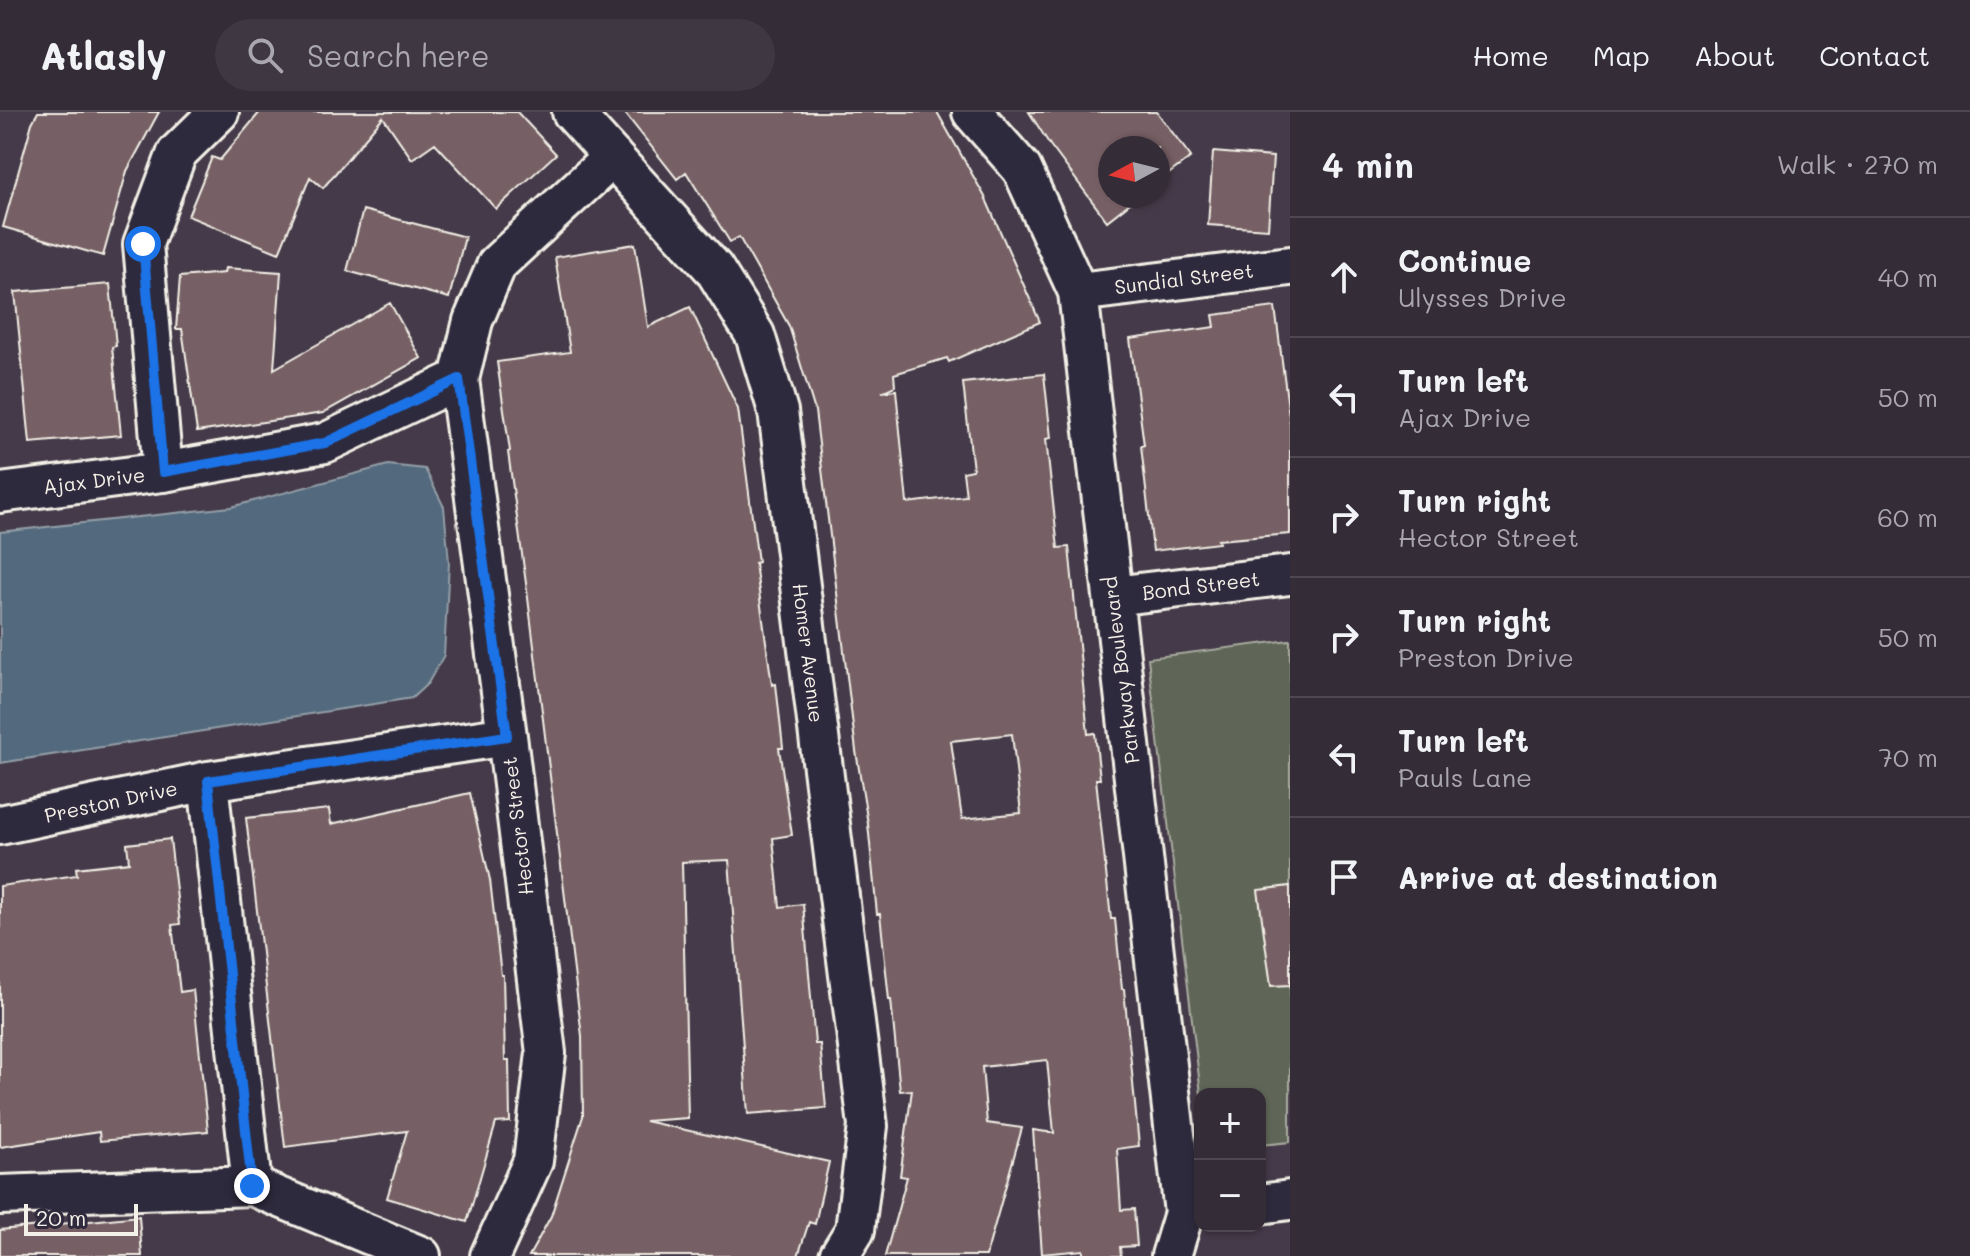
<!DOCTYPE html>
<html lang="en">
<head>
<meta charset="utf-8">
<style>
	:root { --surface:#342c37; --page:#3f3842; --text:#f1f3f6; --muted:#a9a7ad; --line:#4e4852 }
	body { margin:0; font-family:Mali,sans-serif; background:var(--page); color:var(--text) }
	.controls { position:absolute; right:24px; bottom:24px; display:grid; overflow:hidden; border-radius:16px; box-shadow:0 2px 6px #0004 }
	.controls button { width:72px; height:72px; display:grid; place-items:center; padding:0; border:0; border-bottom:2px solid var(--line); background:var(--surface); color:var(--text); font:40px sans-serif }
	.compass { position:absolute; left:1098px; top:24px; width:72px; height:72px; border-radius:50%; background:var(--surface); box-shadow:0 2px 6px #0004; rotate:263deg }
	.scale { position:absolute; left:24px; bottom:20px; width:114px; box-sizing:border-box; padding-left:8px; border:4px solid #f4f1e8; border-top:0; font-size:22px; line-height:28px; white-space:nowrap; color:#f4f1e8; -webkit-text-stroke:6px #2f2a3d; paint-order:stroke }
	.stop { position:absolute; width:24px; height:24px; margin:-18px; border:6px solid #1a73e8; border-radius:50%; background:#fff }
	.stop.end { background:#1a73e8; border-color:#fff; box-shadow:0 2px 8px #0008 }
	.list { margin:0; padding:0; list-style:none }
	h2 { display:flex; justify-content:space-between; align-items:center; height:104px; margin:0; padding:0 32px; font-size:34px }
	h2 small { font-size:26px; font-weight:400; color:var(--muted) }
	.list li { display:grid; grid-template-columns:52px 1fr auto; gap:24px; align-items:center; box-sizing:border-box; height:120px; padding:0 32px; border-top:2px solid var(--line) }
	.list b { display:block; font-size:30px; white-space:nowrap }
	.list p { margin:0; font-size:26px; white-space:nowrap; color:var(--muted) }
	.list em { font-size:26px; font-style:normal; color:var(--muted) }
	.icon { flex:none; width:44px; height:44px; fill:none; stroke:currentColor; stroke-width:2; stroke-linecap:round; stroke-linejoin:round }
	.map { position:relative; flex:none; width:1290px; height:1144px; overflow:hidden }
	header { display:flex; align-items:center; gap:48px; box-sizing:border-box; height:112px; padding:0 40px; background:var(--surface); border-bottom:2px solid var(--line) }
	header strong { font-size:38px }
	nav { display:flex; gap:44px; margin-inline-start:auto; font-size:28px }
	.search { width:560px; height:72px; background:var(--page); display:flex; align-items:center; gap:20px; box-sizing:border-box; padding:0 28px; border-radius:44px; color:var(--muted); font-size:30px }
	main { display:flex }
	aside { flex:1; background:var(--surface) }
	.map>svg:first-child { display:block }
	.green { fill:#5f6659; stroke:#aaaca0; stroke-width:2 }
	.water { fill:#52697d; stroke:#939fa8; stroke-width:2 }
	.building { fill:#776165; stroke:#f4f1e8; stroke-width:2; fill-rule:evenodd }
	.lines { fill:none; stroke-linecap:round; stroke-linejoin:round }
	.minor-casing { stroke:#f4f1e8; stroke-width:44 }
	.minor { stroke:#2f2a3d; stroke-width:38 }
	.route { stroke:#1a73e8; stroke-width:10 }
	.labels { text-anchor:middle; stroke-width:7; stroke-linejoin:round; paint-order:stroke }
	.street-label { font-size:20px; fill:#f4f1e8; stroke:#2f2a3d }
</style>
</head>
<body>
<header>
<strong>Atlasly</strong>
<div class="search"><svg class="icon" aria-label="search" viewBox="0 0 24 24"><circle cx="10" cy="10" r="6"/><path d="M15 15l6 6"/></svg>Search here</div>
<nav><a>Home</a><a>Map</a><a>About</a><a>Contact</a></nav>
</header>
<main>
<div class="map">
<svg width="1290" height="1144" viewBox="0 0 1290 1144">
	<rect width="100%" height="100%" fill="#453a49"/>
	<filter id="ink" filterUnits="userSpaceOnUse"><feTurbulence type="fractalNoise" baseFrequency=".0125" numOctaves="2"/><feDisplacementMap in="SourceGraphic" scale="16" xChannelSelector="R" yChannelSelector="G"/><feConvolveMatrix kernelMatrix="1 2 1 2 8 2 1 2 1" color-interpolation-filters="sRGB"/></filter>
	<g filter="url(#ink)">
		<path class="green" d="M 1290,528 L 1290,1030 L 1260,1033 L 1260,982 L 1201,982 L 1148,546 Z"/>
		<path class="water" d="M 388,353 L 425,357 L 444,395 L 449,450 L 444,543 L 428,571 L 412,586 L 0,651 L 0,420 L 231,395 Z"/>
		<path class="building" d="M 38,0 L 159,0 L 127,59 L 103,144 L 3,115 L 32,11 Z
			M 260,0 L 517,0 L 556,42 L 496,97 L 435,31 L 412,47 L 383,5 L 323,76 L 310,65 L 279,141 L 188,104 L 212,45 L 220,48 Z
			M 624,0 L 937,0 L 985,85 L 1040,210 L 949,250 L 947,246 L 894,262 L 895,274 L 882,280 L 896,278 L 907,391 L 966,384 L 963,360 L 973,358 L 963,271 L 1044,262 L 1051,326 L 1046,327 L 1058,436 L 1069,435 L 1088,622 L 1095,621 L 1100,667 L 1096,667 L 1111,807 L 1115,807 L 1122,877 L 1124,877 L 1139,1034 L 1117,1037 L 1121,1098 L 1134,1097 L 1137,1134 L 1120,1135 L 1121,1144 L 1083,1144 L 1083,1138 L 1042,1142 L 1033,1018 L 1054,1021 L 1047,948 L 982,955 L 987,1011 L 1022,1016 L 986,1144 L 885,1144 L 907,1065 L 900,1064 L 912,978 L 900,979 L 891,888 L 889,888 L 880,802 L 877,802 L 868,712 L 856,639 L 815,299 L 789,214 L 739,125 L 730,130 L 686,60 L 677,67 ZM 1012,622 L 1021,701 L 962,707 L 951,629 Z
			M 1029,0 L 1157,0 L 1191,45 L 1158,70 L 1158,36 L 1110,36 L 1110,84 L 1139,84 L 1107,109 L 1050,33 Z
			M 1213,40 L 1273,45 L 1268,117 L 1208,113 Z
			M 363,98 L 465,125 L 449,186 L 347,159 Z
			M 635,132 L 648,215 L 690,195 L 738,297 L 758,450 L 755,451 L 772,573 L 776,572 L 783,636 L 779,636 L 792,723 L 773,726 L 780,795 L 803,792 L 815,932 L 820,932 L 826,996 L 748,1002 L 729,748 L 682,750 L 688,1006 L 645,1009 L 829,1050 L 815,1112 L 809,1110 L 798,1144 L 529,1144 L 551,1104 L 583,1004 L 582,924 L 528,486 L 508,340 L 510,339 L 497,250 L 570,240 L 555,145 Z
			M 225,156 L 281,160 L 274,257 L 390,191 L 421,246 L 323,301 L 197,320 L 182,217 L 176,217 L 180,165 L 224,161 Z
			M 110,172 L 116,234 L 112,235 L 121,323 L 30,331 L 15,180 Z
			M 1275,195 L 1290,311 L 1290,422 L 1218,428 L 1219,431 L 1153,439 L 1141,334 L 1144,333 L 1130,227 L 1215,215 L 1213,203 Z
			M 470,681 L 490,768 L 501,863 L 503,863 L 505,948 L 509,948 L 510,1010 L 496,1011 L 467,1110 L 387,1086 L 407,1019 L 285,1035 L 246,706 L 329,697 L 331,712 Z
			M 170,727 L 180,812 L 172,813 L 180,880 L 193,878 L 208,1019 L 100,1029 L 99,1020 L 0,1035 L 0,774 L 77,763 L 76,756 L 129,750 L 127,732 Z
			M 1290,774 L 1290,873 L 1271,874 L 1258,778 Z
			M 139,1104 L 142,1144 L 0,1144 L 0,1118 Z"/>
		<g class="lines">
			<defs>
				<path id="minor" d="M 572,0 L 714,157 L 755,223 L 778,299 L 868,1014 L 855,1118 L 839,1144
					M 972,0 L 1022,57 L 1078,180 L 1184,1101 L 1171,1144
					M 1078,180 L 1290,154
					M 163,360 L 143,132 L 177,41 L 219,0
					M 0,381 L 163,360 L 325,331 L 459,267
					M 1113,484 L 1290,463
					M 208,669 L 252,1074
					M 0,713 L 208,669 L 507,624
					M 0,1083 L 252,1074 L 421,1144
					M 1260,1092 L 1290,1088
					M 490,1144 L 533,1049 L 546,941 L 507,624 L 459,267 L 473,209 L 497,152 L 613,45"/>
			</defs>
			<use href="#minor" class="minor-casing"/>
			<use href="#minor" class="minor"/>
		</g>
	</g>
	<g class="lines" filter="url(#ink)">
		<path class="route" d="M 143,132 L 163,360 L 325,331 L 459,267 L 507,624 L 208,669 L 252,1074"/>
	</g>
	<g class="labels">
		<g class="street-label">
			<text transform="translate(1184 167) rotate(-7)" y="7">Sundial Street</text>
			<text transform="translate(94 369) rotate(-7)" y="7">Ajax Drive</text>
			<text transform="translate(1201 474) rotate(-7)" y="7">Bond Street</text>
			<text transform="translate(808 541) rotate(83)" y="7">Homer Avenue</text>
			<text transform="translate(1121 558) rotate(-97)" y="7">Parkway Boulevard</text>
			<text transform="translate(111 690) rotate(-12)" y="7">Preston Drive</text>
			<text transform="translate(518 714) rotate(-97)" y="7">Hector Street</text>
		</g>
	</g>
</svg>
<div class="controls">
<button>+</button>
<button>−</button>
</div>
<svg class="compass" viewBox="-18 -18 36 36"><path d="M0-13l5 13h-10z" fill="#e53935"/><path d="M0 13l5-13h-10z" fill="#a9a7ad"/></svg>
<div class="scale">20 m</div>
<div class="stop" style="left:143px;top:132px"></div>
<div class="stop end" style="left:252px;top:1074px"></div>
</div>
<aside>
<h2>4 min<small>Walk · 270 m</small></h2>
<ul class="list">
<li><svg class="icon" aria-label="ahead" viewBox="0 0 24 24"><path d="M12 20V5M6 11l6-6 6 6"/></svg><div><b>Continue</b><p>Ulysses Drive</p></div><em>40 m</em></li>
<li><svg class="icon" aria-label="left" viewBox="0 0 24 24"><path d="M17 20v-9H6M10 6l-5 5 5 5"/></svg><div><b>Turn left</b><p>Ajax Drive</p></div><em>50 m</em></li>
<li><svg class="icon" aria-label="right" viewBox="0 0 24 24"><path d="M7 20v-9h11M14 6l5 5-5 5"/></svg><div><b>Turn right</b><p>Hector Street</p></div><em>60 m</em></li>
<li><svg class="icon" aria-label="right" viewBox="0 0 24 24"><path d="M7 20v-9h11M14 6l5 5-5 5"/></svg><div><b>Turn right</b><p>Preston Drive</p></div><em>50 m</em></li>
<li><svg class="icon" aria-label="left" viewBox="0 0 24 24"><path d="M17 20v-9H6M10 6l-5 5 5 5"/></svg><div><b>Turn left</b><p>Pauls Lane</p></div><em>70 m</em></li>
<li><svg class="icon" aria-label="arrive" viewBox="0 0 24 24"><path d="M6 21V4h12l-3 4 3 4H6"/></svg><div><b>Arrive at destination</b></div></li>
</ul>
</aside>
</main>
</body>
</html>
